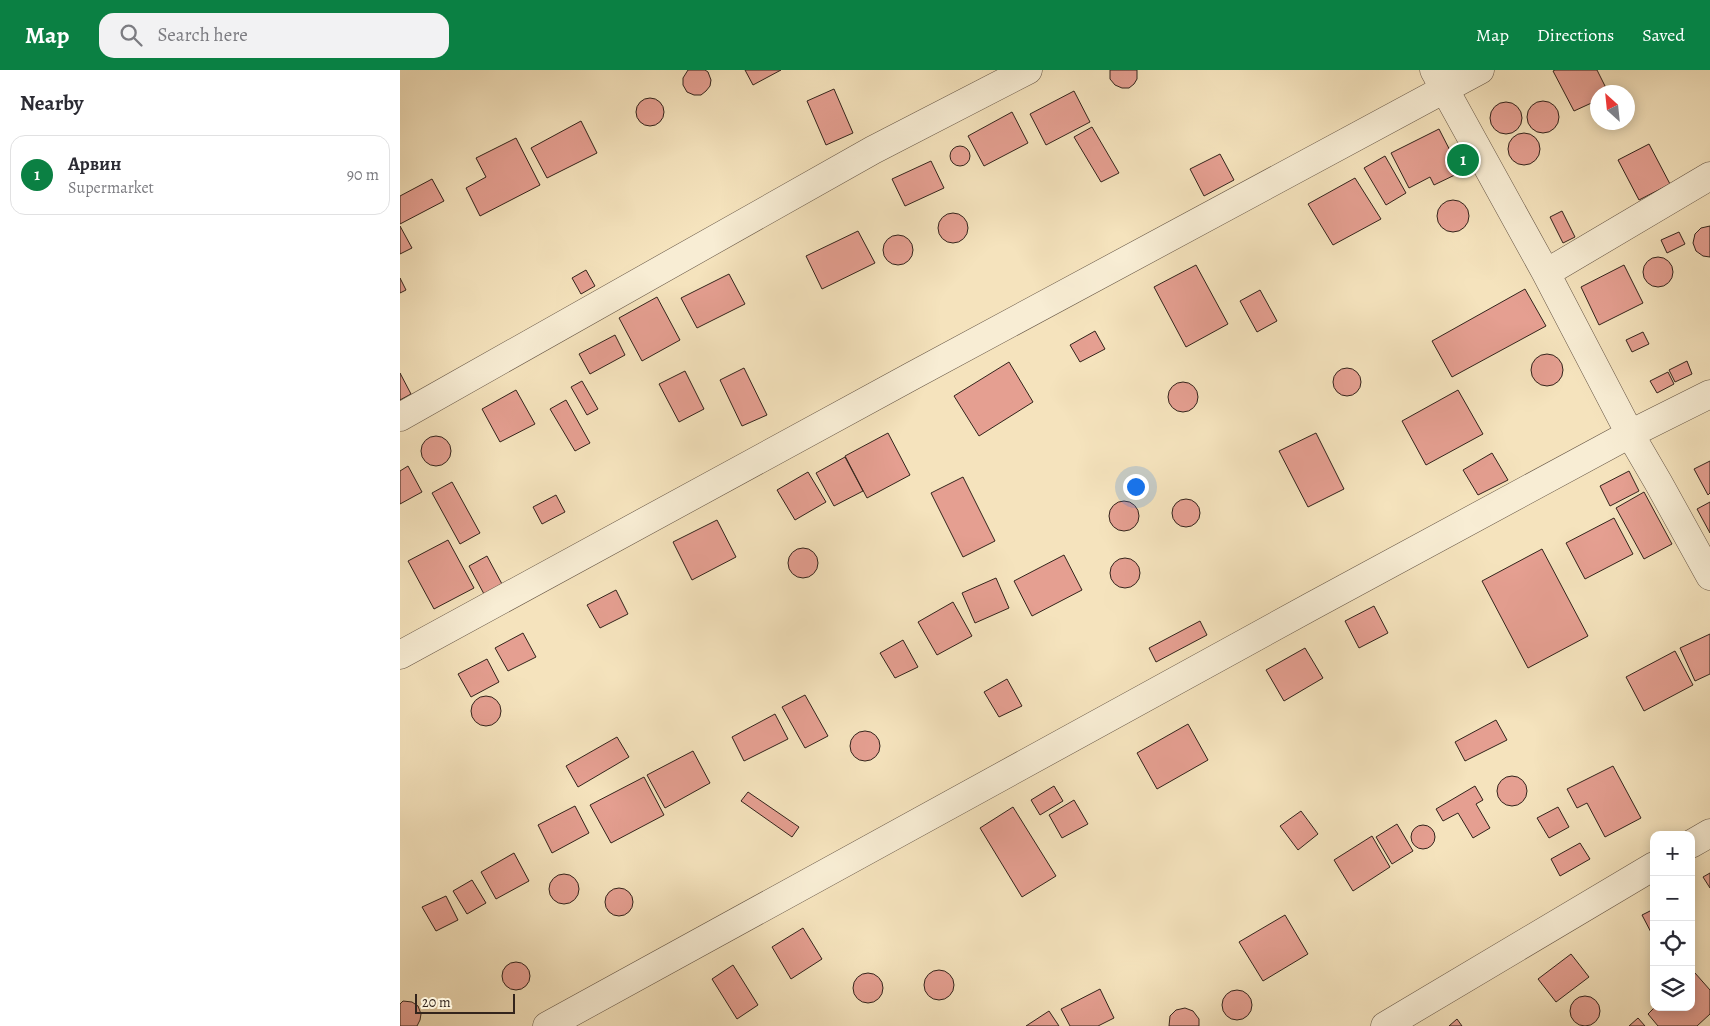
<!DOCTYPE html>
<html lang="en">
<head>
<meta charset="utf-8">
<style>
	:root { --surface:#fff; --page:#f2f2f3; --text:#2b2b33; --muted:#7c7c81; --line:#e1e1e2; --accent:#0b8043 }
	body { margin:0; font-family:Alegreya,serif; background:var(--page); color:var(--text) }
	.controls { position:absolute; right:15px; bottom:15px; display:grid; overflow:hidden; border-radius:10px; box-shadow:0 2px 12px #0003 }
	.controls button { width:45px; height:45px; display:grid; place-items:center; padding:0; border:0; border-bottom:1px solid var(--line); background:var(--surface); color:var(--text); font:25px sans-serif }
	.compass { position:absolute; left:1190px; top:15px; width:45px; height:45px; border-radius:50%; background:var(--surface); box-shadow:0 2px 12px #0003; rotate:333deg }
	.scale { position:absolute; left:15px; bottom:12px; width:100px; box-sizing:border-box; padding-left:5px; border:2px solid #33241c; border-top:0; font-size:14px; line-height:18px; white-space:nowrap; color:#33241c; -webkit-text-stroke:4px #f8edd4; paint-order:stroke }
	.you { position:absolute; left:735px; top:416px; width:18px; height:18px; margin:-12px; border:4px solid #fff; border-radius:50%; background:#1a73e8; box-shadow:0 0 0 8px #1a73e833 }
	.badge { display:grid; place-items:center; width:32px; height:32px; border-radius:50%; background:var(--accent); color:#fff; font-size:16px; font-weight:700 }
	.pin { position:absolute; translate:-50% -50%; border:2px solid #fff; box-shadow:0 1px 5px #0006 }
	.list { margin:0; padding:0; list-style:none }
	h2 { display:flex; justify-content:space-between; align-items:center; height:65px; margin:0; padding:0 20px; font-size:21px }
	h2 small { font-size:16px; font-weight:400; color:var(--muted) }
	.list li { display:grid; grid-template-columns:32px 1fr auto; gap:15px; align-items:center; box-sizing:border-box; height:80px; margin:0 10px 10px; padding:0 10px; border:1px solid var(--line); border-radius:15px }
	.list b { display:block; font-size:19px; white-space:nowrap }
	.list p { margin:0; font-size:16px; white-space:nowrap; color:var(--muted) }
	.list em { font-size:16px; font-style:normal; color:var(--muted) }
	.icon { flex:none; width:28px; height:28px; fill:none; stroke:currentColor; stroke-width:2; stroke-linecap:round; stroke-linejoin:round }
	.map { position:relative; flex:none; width:1310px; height:956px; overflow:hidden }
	header { display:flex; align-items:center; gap:30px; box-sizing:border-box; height:70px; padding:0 25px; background:var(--accent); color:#fff }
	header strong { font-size:24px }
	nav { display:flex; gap:28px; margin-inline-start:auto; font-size:18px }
	.search { width:350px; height:45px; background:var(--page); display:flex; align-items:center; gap:12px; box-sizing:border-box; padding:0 18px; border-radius:15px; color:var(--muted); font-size:19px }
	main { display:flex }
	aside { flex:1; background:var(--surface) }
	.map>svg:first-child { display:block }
	.building { fill:#e59f91; stroke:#33241c }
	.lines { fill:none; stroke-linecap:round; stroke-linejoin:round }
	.street-casing { stroke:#645444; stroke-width:29 }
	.street { stroke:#f8edd4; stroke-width:28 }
</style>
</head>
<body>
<header>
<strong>Map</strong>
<div class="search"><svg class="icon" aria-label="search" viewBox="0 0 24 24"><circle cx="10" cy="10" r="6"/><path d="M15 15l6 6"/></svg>Search here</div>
<nav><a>Map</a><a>Directions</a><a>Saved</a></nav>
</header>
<main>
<aside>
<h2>Nearby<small></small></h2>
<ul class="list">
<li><span class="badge">1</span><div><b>Арвин</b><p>Supermarket</p></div><em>90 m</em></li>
</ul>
</aside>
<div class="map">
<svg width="1310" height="956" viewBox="0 0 1310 956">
	<rect width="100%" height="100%" fill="#f5e3bd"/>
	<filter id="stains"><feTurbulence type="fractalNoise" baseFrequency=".004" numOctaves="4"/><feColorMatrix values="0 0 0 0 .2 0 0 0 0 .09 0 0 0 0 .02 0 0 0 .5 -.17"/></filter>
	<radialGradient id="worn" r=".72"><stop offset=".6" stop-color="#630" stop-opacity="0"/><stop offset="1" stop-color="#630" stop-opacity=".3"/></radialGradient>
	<path class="building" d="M 288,0 L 305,0 L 308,2 L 311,10 L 310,16 L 306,21 L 301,25 L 294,25 L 287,22 L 283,15 L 283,8 Z
		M 345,0 L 381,0 L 353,15 Z
		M 710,0 L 737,0 L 737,9 L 734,14 L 729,18 L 722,18 L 715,15 L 710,9 Z
		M 1155,0 L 1197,0 L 1208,22 L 1198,22 L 1198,30 L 1174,41 L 1153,1 Z
		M 434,19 L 453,63 L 426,75 L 407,31 Z
		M 674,21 L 690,52 L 646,75 L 630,44 Z
		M236 42a14 14 0 1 1 28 0a14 14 0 1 1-28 0Z
		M1127 47a16 16 0 1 1 32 0a16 16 0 1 1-32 0Z
		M1090 48a16 16 0 1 1 32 0a16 16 0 1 1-32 0Z
		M 612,42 L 628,73 L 584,96 L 568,66 Z
		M 181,51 L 197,83 L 147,108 L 131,78 Z
		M 692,57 L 719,103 L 701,112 L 674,67 Z
		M 1039,59 L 1061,102 L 1034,115 L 1030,107 L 1009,118 L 991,83 Z
		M1108 79a16 16 0 1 1 32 0a16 16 0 1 1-32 0Z
		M 116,68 L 140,115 L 80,146 L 66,118 L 86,107 L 76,88 Z
		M 1249,74 L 1270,114 L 1239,130 L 1218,90 Z
		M550 86a10 10 0 1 1 20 0a10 10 0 1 1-20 0Z
		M 820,84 L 834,110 L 804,126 L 790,99 Z
		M 985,86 L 1006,123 L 986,135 L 964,98 Z
		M 531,91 L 544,118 L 505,136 L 492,109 Z
		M 955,108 L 981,149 L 933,175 L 908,134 Z
		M 32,109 L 44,131 L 0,154 L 0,126 Z
		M1037 146a16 16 0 1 1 32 0a16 16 0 1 1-32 0Z
		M 1162,141 L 1175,167 L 1163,173 L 1150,147 Z
		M538 158a15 15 0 1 1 30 0a15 15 0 1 1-30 0Z
		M 0,156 L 12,178 L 0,184 Z
		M 1310,156 L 1310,187 L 1303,186 L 1296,181 L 1293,173 L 1295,164 L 1301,158 Z
		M 458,161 L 475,193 L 422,219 L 406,186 Z
		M 1279,162 L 1285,174 L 1267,183 L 1261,170 Z
		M483 180a15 15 0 1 1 30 0a15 15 0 1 1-30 0Z
		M1243 202a15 15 0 1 1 30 0a15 15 0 1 1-30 0Z
		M 796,195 L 828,254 L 786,277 L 754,217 Z
		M 1224,195 L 1243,233 L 1199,255 L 1181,217 Z
		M 186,200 L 195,216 L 181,224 L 172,208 Z
		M 329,204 L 345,234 L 297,258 L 281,228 Z
		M 0,208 L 6,220 L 0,223 Z
		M 1125,219 L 1146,256 L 1052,307 L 1032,271 Z
		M 860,220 L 877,251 L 857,262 L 840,231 Z
		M 257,227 L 280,270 L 242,291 L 219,248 Z
		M 695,261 L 705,279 L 680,292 L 670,275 Z
		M 1243,262 L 1249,274 L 1232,282 L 1226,270 Z
		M 215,265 L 225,285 L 190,304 L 179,284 Z
		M1131 300a16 16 0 1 1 32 0a16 16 0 1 1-32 0Z
		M 1287,291 L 1292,304 L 1275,312 L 1269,300 Z
		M 609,292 L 633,332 L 579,366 L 554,326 Z
		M933 312a14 14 0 1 1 28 0a14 14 0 1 1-28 0Z
		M 344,298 L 367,345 L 342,356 L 320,310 Z
		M 285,301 L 304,339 L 279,352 L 259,314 Z
		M 1268,302 L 1274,314 L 1257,323 L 1250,311 Z
		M 0,303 L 11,324 L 0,330 Z
		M 182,311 L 198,339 L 187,345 L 171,317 Z
		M768 327a15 15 0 1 1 30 0a15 15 0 1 1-30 0Z
		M 116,320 L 135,354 L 100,372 L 82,339 Z
		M 1058,320 L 1083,364 L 1026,395 L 1002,351 Z
		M 166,330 L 190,373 L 175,381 L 150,339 Z
		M 488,363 L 510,405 L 467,428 L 445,386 Z
		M 916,363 L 944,419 L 908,437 L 879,381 Z
		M21 381a15 15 0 1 1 30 0a15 15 0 1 1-30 0Z
		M 1092,383 L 1108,410 L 1078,425 L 1063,400 Z
		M 445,387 L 463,421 L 434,436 L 416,403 Z
		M 1310,391 L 1310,423 L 1308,425 L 1294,399 Z
		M 8,396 L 22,422 L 0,434 L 0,401 Z
		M 1229,401 L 1239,421 L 1210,436 L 1200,416 Z
		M 408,402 L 426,432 L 395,450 L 377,420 Z
		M 563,407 L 595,471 L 563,487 L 531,423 Z
		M 52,412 L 80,463 L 60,474 L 32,423 Z
		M 1244,422 L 1272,474 L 1244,489 L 1216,438 Z
		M 156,425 L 165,442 L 142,454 L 133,437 Z
		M772 443a14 14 0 1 1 28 0a14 14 0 1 1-28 0Z
		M709 446a15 15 0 1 1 30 0a15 15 0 1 1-30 0Z
		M 1310,432 L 1310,463 L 1297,439 Z
		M 1214,448 L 1233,484 L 1185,509 L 1166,473 Z
		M 317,450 L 336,487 L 292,510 L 273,472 Z
		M 48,470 L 74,518 L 34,539 L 8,491 Z
		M388 493a15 15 0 1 1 30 0a15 15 0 1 1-30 0Z
		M 1142,479 L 1188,566 L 1128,598 L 1082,511 Z
		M 664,485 L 682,520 L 632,546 L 614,511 Z
		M 87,486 L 102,514 L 84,524 L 69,496 Z
		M710 503a15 15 0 1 1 30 0a15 15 0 1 1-30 0Z
		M 596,508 L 609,538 L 575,553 L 562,523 Z
		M 216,520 L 228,544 L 200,558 L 187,535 Z
		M 553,532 L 572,566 L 537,585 L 518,552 Z
		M 974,536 L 988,563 L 959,578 L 945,551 Z
		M 800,551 L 807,565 L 756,592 L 749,578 Z
		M 123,563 L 136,587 L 108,601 L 95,578 Z
		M 1310,564 L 1310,604 L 1295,611 L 1280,578 Z
		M 503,570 L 518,597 L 495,608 L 480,583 Z
		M 905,578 L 923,608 L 884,631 L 866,600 Z
		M 1275,581 L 1293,615 L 1244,641 L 1226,607 Z
		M 87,589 L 99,612 L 71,627 L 58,604 Z
		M 607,609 L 622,636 L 599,647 L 584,622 Z
		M 405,625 L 428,666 L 405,678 L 382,637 Z
		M71 641a15 15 0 1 1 30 0a15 15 0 1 1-30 0Z
		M 375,644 L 388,669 L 344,691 L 332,667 Z
		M 1096,650 L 1107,670 L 1065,691 L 1055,672 Z
		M 788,654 L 808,690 L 757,719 L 737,683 Z
		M450 676a15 15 0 1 1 30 0a15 15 0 1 1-30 0Z
		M 217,667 L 229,687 L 178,717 L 166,696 Z
		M 293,681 L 310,713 L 265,738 L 247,705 Z
		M 1213,696 L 1241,748 L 1205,767 L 1187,733 L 1177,738 L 1167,719 Z
		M1097 721a15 15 0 1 1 30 0a15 15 0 1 1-30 0Z
		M 244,707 L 264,745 L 211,773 L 190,735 Z
		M 654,716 L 663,731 L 640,745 L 631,730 Z
		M 1075,716 L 1083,730 L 1076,734 L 1090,758 L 1073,768 L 1058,743 L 1043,751 L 1036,739 Z
		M 348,722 L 399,757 L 392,767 L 341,731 Z
		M 674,730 L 688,754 L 662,768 L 649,745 Z
		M 175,736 L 189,763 L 152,783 L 138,755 Z
		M 613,737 L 656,806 L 622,827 L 580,758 Z
		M 1158,737 L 1169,757 L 1149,768 L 1137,748 Z
		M 901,741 L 918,764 L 898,780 L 880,756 Z
		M 997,754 L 1013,781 L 992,794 L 976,767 Z
		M1011 767a12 12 0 1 1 24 0a12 12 0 1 1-24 0Z
		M 972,766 L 990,797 L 953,821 L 934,790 Z
		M 1180,773 L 1190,789 L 1160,806 L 1151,789 Z
		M 114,783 L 129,811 L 96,829 L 81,802 Z
		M 1310,803 L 1310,818 L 1303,807 Z
		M149 819a15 15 0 1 1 30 0a15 15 0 1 1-30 0Z
		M 72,810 L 86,833 L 67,844 L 53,821 Z
		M205 832a14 14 0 1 1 28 0a14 14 0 1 1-28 0Z
		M 46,826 L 58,850 L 36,861 L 22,837 Z
		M 1254,839 L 1254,868 L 1242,845 Z
		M 885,845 L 908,884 L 863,911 L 839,872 Z
		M 403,858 L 422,889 L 391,909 L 372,877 Z
		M 1171,884 L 1189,907 L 1156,932 L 1138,909 Z
		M102 906a14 14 0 1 1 28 0a14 14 0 1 1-28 0Z
		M 333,895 L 358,935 L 337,949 L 312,909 Z
		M524 915a15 15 0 1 1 30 0a15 15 0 1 1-30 0Z
		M453 918a15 15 0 1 1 30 0a15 15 0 1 1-30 0Z
		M 1295,903 L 1310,920 L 1310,944 L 1297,956 L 1258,956 L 1248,944 L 1255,937 L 1291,937 L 1291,906 Z
		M 700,919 L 714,948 L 698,956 L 670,956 L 661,939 Z
		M822 935a15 15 0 1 1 30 0a15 15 0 1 1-30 0Z
		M1170 941a15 15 0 1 1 30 0a15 15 0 1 1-30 0Z
		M 3,931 L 12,932 L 18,936 L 21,944 L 20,950 L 17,956 L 0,956 L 0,934 Z
		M 785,938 L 793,941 L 799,949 L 799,956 L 769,956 L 770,946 L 776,940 Z
		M 649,941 L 659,956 L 626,956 Z
		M 1238,948 L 1245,956 L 1229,956 Z
		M 1057,949 L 1062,956 L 1049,956 Z"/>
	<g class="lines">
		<defs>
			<path id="street" d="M 1034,0 L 1146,203 L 1230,364 L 1258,412 L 1310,506
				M 1146,203 L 1310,106
				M 0,347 L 473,80 L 628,0
				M 0,585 L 512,306 L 1080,0
				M 1291,774 L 1310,763
				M 147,956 L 912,536 L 1230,364 L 1310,324
				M 985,956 L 1254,796"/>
		</defs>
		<use href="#street" class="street-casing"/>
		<use href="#street" class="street"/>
	</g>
	<rect width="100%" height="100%" filter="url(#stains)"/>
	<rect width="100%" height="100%" fill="url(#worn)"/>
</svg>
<div class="controls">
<button>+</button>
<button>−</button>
<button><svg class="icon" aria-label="locate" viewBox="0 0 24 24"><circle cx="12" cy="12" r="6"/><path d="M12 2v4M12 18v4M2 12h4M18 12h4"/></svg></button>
<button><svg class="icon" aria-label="layers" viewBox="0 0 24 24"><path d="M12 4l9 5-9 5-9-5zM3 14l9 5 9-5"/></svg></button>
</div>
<svg class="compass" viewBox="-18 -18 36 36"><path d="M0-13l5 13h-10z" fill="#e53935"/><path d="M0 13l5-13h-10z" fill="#7c7c81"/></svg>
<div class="scale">20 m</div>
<div class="you"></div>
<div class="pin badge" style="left:1063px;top:90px">1</div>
</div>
</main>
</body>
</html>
